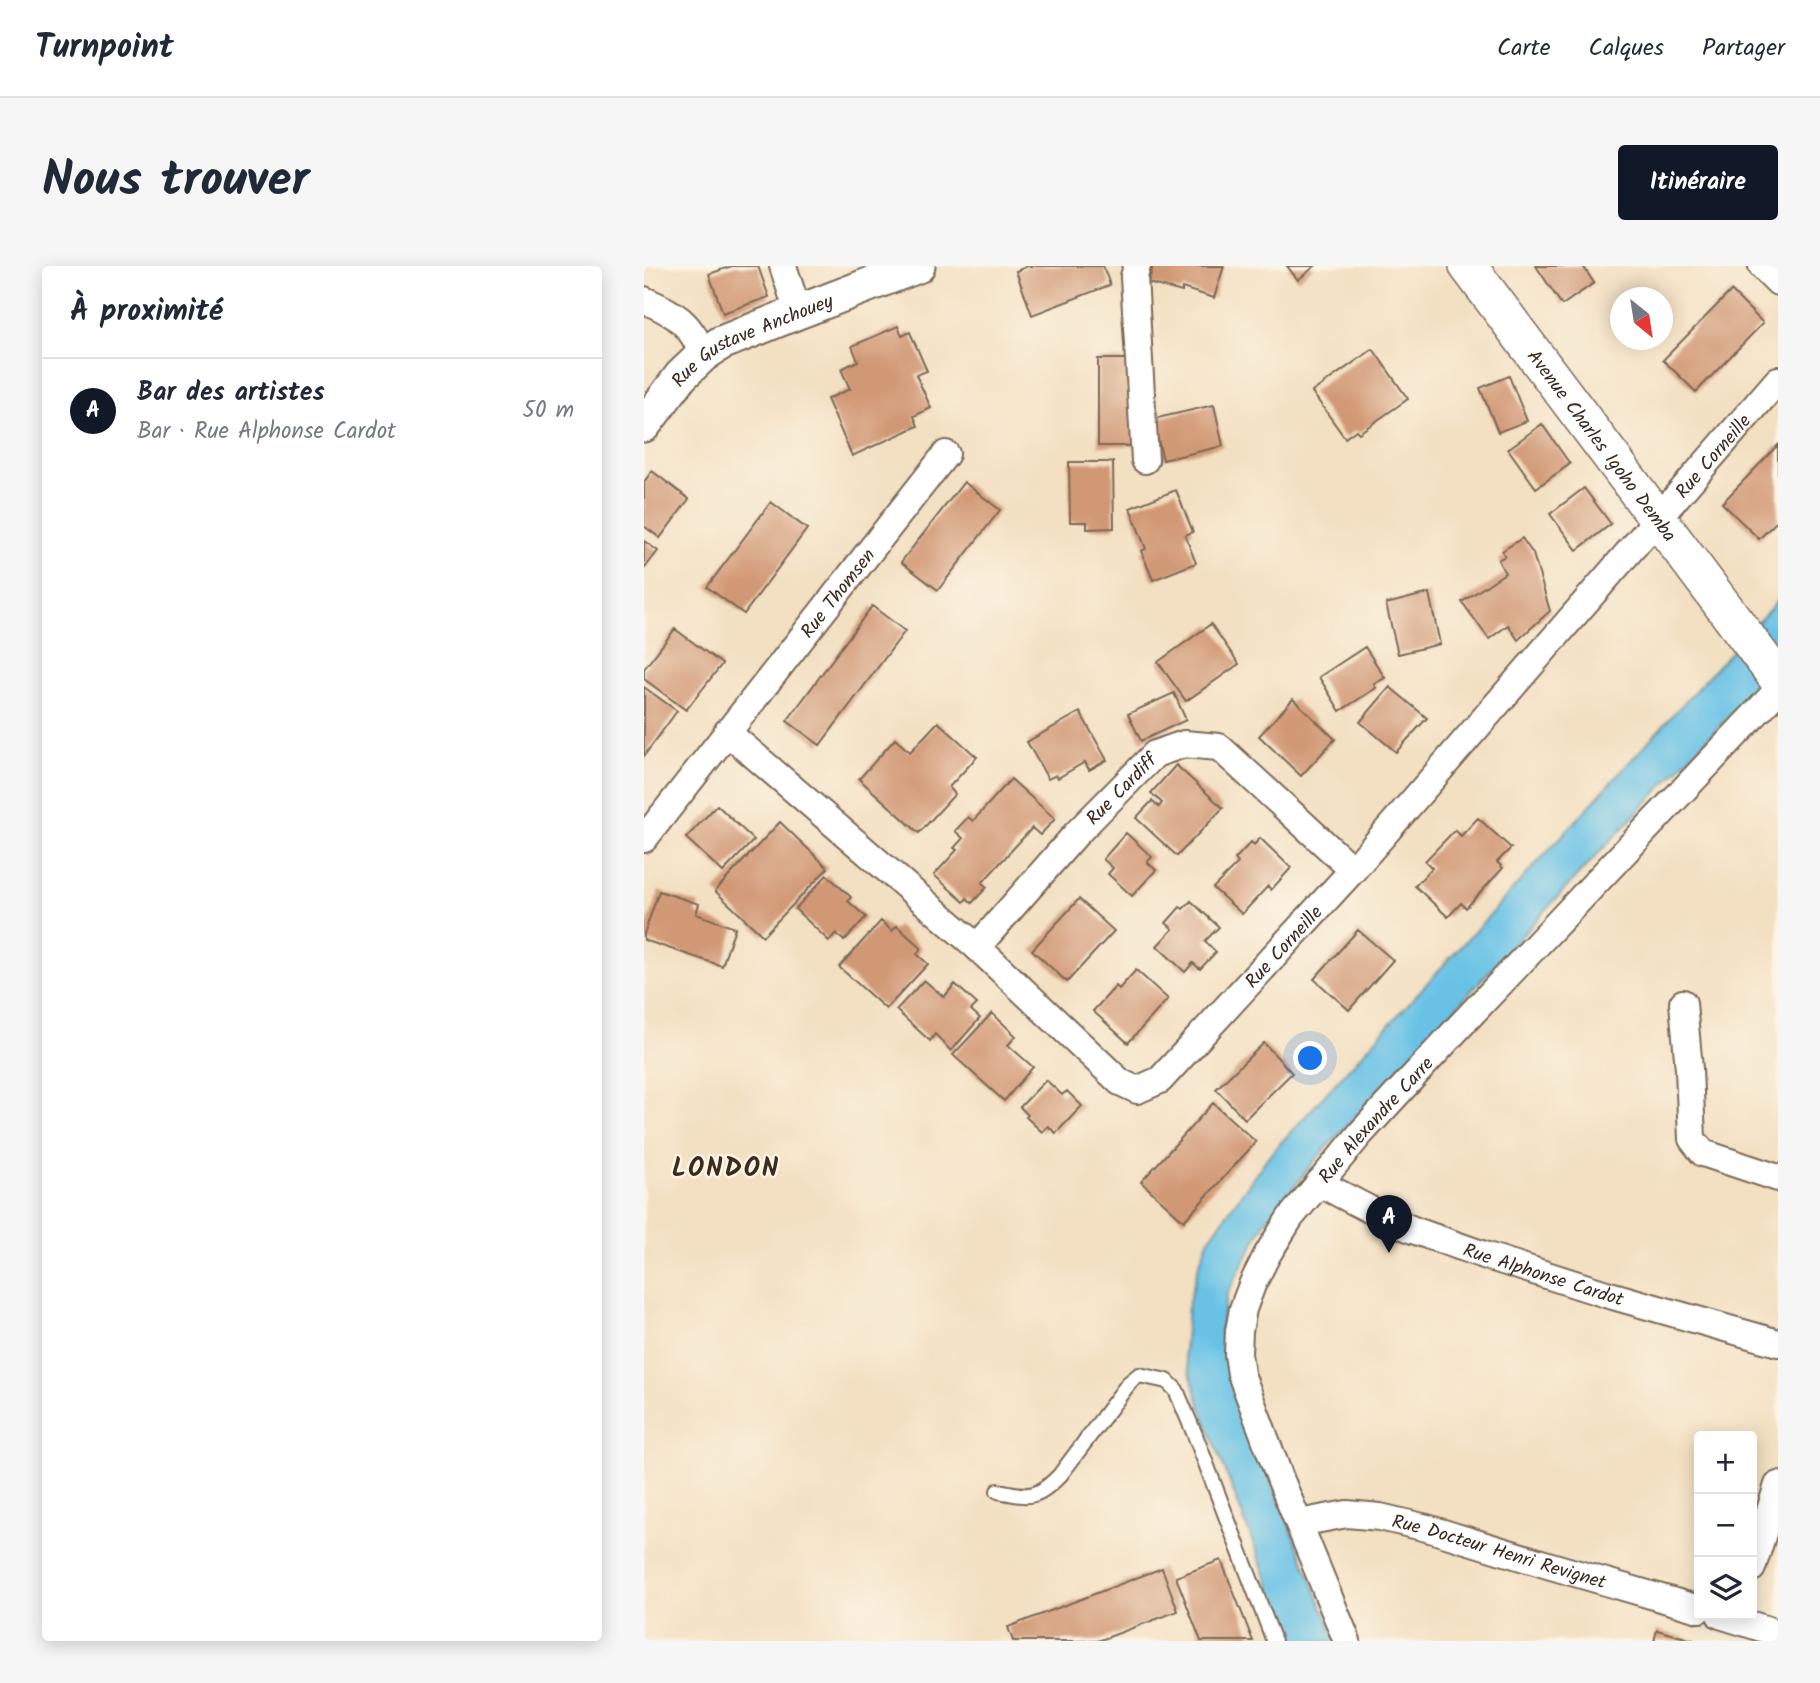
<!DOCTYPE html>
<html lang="fr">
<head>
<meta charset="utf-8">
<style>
	:root { --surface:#fff; --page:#f6f6f7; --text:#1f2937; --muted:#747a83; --line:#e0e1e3; --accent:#111827 }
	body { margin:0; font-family:Kalam,sans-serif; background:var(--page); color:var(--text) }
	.controls { position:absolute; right:21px; bottom:21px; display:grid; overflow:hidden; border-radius:7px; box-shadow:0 4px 18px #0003 }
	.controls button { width:63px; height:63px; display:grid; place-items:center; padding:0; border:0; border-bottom:2px solid var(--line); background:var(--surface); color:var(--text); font:35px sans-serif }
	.compass { position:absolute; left:966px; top:21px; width:63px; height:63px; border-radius:50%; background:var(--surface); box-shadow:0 4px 18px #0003; rotate:150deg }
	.you { position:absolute; left:667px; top:793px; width:24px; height:24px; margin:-18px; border:5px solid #fff; border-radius:50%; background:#1a73e8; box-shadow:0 0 0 10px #1a73e833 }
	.badge { display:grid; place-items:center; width:46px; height:46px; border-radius:50%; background:var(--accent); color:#fff; font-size:23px; font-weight:700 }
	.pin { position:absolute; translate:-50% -58px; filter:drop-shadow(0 2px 4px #0008) }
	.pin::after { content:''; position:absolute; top:37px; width:24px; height:21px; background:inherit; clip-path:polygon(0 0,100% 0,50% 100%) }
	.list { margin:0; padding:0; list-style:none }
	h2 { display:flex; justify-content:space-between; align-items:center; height:91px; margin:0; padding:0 28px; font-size:30px }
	h2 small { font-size:23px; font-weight:400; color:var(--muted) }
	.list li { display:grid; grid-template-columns:46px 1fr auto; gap:21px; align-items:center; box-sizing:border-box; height:105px; padding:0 28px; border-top:2px solid var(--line) }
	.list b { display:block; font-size:26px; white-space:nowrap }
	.list p { margin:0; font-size:23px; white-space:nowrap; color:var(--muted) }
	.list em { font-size:23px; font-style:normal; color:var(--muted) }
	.icon { flex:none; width:38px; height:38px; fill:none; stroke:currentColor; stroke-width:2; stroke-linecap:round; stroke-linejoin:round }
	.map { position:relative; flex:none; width:1134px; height:1375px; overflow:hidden; border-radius:7px }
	header { display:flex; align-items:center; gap:42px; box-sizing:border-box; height:98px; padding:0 35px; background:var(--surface); border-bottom:2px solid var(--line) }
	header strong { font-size:33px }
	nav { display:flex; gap:38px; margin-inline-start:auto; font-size:24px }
	.intro { display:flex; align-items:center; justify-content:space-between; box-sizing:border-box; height:168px; padding:0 42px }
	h1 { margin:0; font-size:49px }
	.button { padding:18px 32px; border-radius:7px; background:var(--accent); color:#fff; font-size:24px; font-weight:700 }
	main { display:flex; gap:42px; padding:0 42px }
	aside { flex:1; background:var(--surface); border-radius:7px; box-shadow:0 4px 18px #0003 }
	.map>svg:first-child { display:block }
	.water { fill:#69c2e6; stroke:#527682; stroke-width:2 }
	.building { fill:#d19875 }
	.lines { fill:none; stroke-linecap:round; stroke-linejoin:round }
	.service-casing { stroke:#7b6957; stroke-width:18 }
	.minor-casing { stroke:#7b6957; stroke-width:30 }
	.tertiary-casing { stroke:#7b6957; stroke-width:37 }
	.secondary-casing { stroke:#7b6957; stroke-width:40 }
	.service { stroke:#fff; stroke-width:14 }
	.minor { stroke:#fff; stroke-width:26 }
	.tertiary { stroke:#fff; stroke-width:33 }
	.secondary { stroke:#fff; stroke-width:37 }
	.labels { text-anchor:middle; stroke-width:5; stroke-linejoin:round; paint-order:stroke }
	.street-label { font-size:19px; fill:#3b2a1e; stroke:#fcf5e5 }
	.district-label { font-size:26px; font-weight:bold; letter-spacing:2px; fill:#3b2a1e; stroke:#fcf5e5 }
</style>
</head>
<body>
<header>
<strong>Turnpoint</strong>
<nav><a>Carte</a><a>Calques</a><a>Partager</a></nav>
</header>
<div class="intro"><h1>Nous trouver</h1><a class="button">Itinéraire</a></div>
<main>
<aside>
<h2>À proximité<small></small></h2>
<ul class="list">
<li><span class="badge">A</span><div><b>Bar des artistes</b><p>Bar · Rue Alphonse Cardot</p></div><em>50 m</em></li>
</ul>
</aside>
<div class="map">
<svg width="1134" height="1375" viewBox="0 0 1134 1375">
	<rect width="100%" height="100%" fill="#fcf5e5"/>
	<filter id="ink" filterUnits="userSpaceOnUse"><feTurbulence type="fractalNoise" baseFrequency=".0143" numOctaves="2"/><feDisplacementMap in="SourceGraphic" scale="14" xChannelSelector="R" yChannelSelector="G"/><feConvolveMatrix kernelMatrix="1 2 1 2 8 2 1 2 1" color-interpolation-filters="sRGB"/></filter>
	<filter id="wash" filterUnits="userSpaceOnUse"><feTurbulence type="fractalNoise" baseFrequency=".00686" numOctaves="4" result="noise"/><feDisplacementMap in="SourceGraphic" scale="28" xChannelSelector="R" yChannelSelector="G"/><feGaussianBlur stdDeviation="1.57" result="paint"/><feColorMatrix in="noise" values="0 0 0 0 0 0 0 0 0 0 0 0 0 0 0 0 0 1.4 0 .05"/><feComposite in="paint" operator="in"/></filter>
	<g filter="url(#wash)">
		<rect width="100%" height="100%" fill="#f3dfc1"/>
		<path class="water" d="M 1134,334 L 1134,398 L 935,608 L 674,891 L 621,956 L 583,1028 L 576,1065 L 584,1107 L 692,1375 L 647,1375 L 557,1142 L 540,1088 L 544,1040 L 554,1002 L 564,975 L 624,891 Z"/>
		<g id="blocks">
			<path class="building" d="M 88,0 L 114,0 L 125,31 L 79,47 L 65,8 Z
				M 384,0 L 459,0 L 466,19 L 388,49 L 372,5 Z
				M 509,0 L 580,0 L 570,32 L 538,22 L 538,26 L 504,17 Z
				M 643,0 L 671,0 L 654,14 Z
				M 892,0 L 939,0 L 950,17 L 918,39 Z
				M 1087,25 L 1119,57 L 1052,126 L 1019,94 Z
				M 254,60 L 258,70 L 266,66 L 283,105 L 272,109 L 287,142 L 270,150 L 274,160 L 208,190 L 183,133 L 206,123 L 197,103 L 214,95 L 208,80 Z
				M 729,83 L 764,133 L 715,167 L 712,164 L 701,172 L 668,126 Z
				M 454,93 L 492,93 L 492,180 L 454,180 Z
				M 865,110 L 883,155 L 854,166 L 836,122 Z
				M 570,139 L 579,180 L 519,194 L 509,153 Z
				M 898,158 L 926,198 L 892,222 L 864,183 Z
				M 1134,179 L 1134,254 L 1115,273 L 1078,237 Z
				M 425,196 L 469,196 L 470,262 L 443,263 L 443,256 L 426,256 Z
				M 8,205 L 45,233 L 16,272 L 0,260 L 0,216 Z
				M 320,216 L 356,244 L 294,324 L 257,296 Z
				M 940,222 L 967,258 L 933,284 L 906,248 Z
				M 532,224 L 549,266 L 541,269 L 552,297 L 509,314 L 497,285 L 502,283 L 486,242 Z
				M 127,236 L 163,263 L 100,348 L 63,321 Z
				M 878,272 L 889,288 L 906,345 L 874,374 L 864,359 L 845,373 L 818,336 L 861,307 L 854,294 L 861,290 L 858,285 Z
				M 0,275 L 14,285 L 0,303 Z
				M 785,327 L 796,378 L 754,388 L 742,338 Z
				M 228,340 L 261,365 L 176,479 L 143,455 Z
				M 567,358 L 595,398 L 542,435 L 514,396 Z
				M 31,363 L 78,398 L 42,444 L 0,413 L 0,403 Z
				M 721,381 L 741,412 L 730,418 L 732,422 L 696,445 L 675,411 Z
				M 0,421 L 33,445 L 0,490 Z
				M 746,421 L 783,452 L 752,486 L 716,456 Z
				M 530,427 L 542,454 L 497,475 L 484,448 Z
				M 649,433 L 691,473 L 657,510 L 615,470 Z
				M 436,446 L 463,494 L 445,504 L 441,496 L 414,512 L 412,509 L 404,513 L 383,476 Z
				M 294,456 L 333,491 L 305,521 L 311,528 L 275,567 L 215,513 L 251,473 L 266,486 Z
				M 532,499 L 579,542 L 533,590 L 492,552 L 508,535 L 515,541 L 518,537 L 507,527 Z
				M 367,513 L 411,553 L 396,569 L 388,562 L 338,617 L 343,621 L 328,637 L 323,632 L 320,636 L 290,609 L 313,584 L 310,582 L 319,572 L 311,565 L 324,551 L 329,555 Z
				M 73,539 L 110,574 L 79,606 L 42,572 Z
				M 834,552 L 867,582 L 853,596 L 859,602 L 822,642 L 817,637 L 804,651 L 771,620 L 788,602 L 781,595 L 811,564 L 817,570 Z
				M 136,556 L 184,602 L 119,670 L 71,625 Z
				M 482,567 L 508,591 L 503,596 L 512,604 L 488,630 L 464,608 L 469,602 L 459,593 Z
				M 616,572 L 647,602 L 627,624 L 624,620 L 598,648 L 569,622 L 594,597 L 591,593 L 607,576 L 610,579 Z
				M 183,609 L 207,631 L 204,635 L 222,651 L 200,675 L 192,667 L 185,675 L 151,643 Z
				M 15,625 L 55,638 L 52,648 L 91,662 L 78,700 L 0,674 L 0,668 Z
				M 435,633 L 470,665 L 423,716 L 388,684 Z
				M 547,635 L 575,661 L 561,675 L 572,686 L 556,703 L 549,697 L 541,706 L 513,680 L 529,663 L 522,657 L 536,641 L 539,643 Z
				M 237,655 L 248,665 L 253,660 L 277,682 L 273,688 L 284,698 L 242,743 L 195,701 Z
				M 714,664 L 749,694 L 705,744 L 670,713 Z
				M 492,704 L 524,733 L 484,777 L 449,745 L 472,720 L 475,723 Z
				M 280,714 L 300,731 L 311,718 L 333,738 L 327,744 L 336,752 L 307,785 L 291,768 L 286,775 L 252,744 Z
				M 348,747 L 372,770 L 364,779 L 389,801 L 360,835 L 309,789 Z
				M 620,777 L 648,807 L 601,853 L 572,823 Z
				M 402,814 L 418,829 L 423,825 L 438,840 L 412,867 L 404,860 L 398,866 L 382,851 L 384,849 L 376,841 Z
				M 569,837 L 612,876 L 540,955 L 497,916 Z
				M 577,1294 L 609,1375 L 557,1375 L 532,1311 Z
				M 518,1302 L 534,1345 L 454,1375 L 369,1375 L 364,1361 Z
				M 1013,1364 L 1049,1374 L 1049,1375 L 1010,1375 Z"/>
		</g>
	</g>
	<g filter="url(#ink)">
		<use href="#blocks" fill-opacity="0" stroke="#7b6957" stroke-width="2"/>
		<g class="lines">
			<defs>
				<path id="service" d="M 354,1225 C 385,1231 392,1234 416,1209 L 485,1117 L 495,1109 L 523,1115 L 532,1124 L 551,1169 L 630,1375"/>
				<g id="minor">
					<path d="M 139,0 L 154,46"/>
					<path d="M 493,0 L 490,11 L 501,194"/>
					<path d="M 1118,0 L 1134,16"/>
					<path d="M 0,34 C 31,47 47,57 59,89"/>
					<path id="s1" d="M 83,466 L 333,681 L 476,816 L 493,824 L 516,814 L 709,604 L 1134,114"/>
					<path id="s2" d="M 0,573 L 302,188"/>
					<path id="s3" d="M 333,681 L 433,567 L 511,488 L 540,478 L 575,481 L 709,604"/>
					<path d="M 1039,737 L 1045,803 L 1048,873 L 1059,887 L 1134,912"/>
					<path id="s4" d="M 675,917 L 742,952 L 769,964 L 840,989 L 962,1028 L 1134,1077"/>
					<path id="s5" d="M 655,1257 L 703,1248 L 736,1251 L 783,1262 L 907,1300 L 1055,1343"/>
					<path d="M 1108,1302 L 1134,1219"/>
					<path d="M 1076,1349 L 1134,1367"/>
					<path id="s6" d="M 703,1375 L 636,1212 L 597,1108 L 594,1088 L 595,1065 L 599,1043 L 608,1019 L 623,989 L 646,952 L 717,867 L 815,761 L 1134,424"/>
				</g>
				<g id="tertiary">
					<path id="s7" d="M 0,159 L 37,110 L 59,89 L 77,77 L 154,46 L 274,0"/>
				</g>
				<g id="secondary">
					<path id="s8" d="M 824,0 L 1134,413"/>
				</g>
			</defs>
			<use href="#service" class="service-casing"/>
			<use href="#minor" class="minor-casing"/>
			<use href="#tertiary" class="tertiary-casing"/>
			<use href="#secondary" class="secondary-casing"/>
			<use href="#service" class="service"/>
			<use href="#minor" class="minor"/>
			<use href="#tertiary" class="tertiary"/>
			<use href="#secondary" class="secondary"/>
		</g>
	</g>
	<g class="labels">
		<g class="street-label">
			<text dy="7" stroke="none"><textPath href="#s7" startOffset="142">Rue Gustave Anchouey</textPath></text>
			<text dy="7" stroke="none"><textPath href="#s8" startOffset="224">Avenue Charles Igoho Demba</textPath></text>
			<text dy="7" stroke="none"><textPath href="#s1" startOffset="1404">Rue Corneille</textPath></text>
			<text dy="7" stroke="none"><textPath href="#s2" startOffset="313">Rue Thomsen</textPath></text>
			<text dy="7" stroke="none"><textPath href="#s3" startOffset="214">Rue Cardiff</textPath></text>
			<text dy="7" stroke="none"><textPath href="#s1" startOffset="752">Rue Corneille</textPath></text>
			<text dy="7" stroke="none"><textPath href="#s6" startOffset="586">Rue Alexandre Carre</textPath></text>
			<text dy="7" stroke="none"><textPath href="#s4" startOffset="243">Rue Alphonse Cardot</textPath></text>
			<text dy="7" stroke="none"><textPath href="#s5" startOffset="206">Rue Docteur Henri Revignet</textPath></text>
		</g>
		<g class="district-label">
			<text x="82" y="910">LONDON</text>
		</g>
	</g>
</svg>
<div class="controls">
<button>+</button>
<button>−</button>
<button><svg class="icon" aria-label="layers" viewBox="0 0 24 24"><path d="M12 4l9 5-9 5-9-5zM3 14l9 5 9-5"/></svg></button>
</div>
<svg class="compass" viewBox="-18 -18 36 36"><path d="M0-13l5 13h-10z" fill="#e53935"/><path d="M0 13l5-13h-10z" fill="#747a83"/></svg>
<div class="you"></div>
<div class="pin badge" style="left:745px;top:987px">A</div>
</div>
</main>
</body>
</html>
